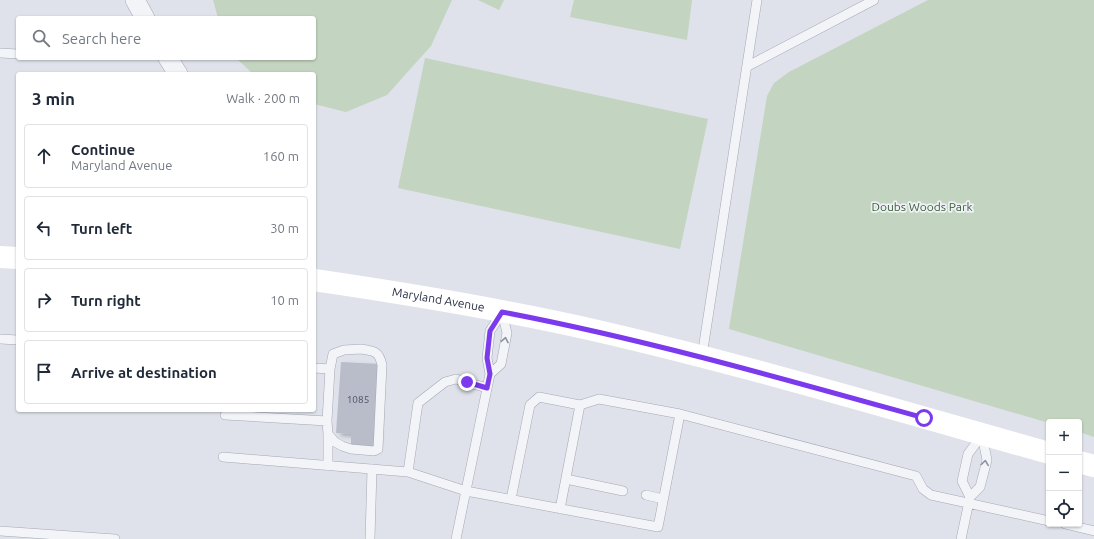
<!DOCTYPE html>
<html lang="en">
<head>
<meta charset="utf-8">
<style>
	:root { --surface:#fff; --page:#f2f2f3; --text:#1f2937; --muted:#747a83; --line:#e0e1e3 }
	body { margin:0; font-family:Ubuntu,sans-serif; background:var(--page); color:var(--text) }
	.controls { position:absolute; right:12px; bottom:12px; display:grid; overflow:hidden; border-radius:4px; box-shadow:0 1px 3px #0004 }
	.controls button { width:36px; height:36px; display:grid; place-items:center; padding:0; border:0; border-bottom:1px solid var(--line); background:var(--surface); color:var(--text); font:20px sans-serif }
	.stop { position:absolute; width:12px; height:12px; margin:-9px; border:3px solid #7c3aed; border-radius:50%; background:#fff }
	.stop.end { background:#7c3aed; border-color:#fff; box-shadow:0 1px 4px #0008 }
	.list { margin:0; padding:0; list-style:none }
	h2 { display:flex; justify-content:space-between; align-items:center; height:52px; margin:0; padding:0 16px; font-size:17px }
	h2 small { font-size:13px; font-weight:400; color:var(--muted) }
	.list li { display:grid; grid-template-columns:26px 1fr auto; gap:12px; align-items:center; box-sizing:border-box; height:64px; margin:0 8px 8px; padding:0 8px; border:1px solid var(--line); border-radius:4px }
	.list b { display:block; font-size:15px; white-space:nowrap }
	.list p { margin:0; font-size:13px; white-space:nowrap; color:var(--muted) }
	.list em { font-size:13px; font-style:normal; color:var(--muted) }
	.icon { flex:none; width:22px; height:22px; fill:none; stroke:currentColor; stroke-width:2; stroke-linecap:round; stroke-linejoin:round }
	.map { position:relative; flex:none; width:1094px; height:539px; overflow:hidden }
	.search { position:absolute; background:var(--surface); box-shadow:0 1px 3px #0004; left:16px; top:16px; width:300px; height:44px; display:flex; align-items:center; gap:10px; box-sizing:border-box; padding:0 14px; border-radius:4px; color:var(--muted); font-size:15px }
	.panel { position:absolute; background:var(--surface); box-shadow:0 1px 3px #0004; left:16px; top:72px; width:300px; height:340px; border-radius:4px }
	.map>svg:first-child { display:block }
	.green { fill:#c3d4c0 }
	.building { fill:#b9bdca; filter:url(#shadow) }
	.lines { fill:none; stroke-linecap:round; stroke-linejoin:round }
	.service-casing { stroke:#a4a8b4; stroke-width:10 }
	.minor-casing { stroke:#a4a8b4; stroke-width:20 }
	.service { stroke:#f2f4f8; stroke-width:9 }
	.minor { stroke:#f2f4f8; stroke-width:19 }
	.secondary { stroke:#fff; stroke-width:22 }
	.oneway { stroke:#8c919d }
	.route { stroke:#7c3aed; stroke-width:5 }
	.labels { text-anchor:middle; stroke-width:3.5; stroke-linejoin:round; paint-order:stroke }
	.number-label { font-size:10px; fill:#4c5264 }
	.park-label { font-size:12px; fill:#365f33; stroke:#eff1f7 }
	.street-label { font-size:12px; fill:#272e42; stroke:#eff1f7 }
</style>
</head>
<body>
<div class="map">
<svg width="1094" height="539" viewBox="0 0 1094 539">
	<defs>
		<filter id="shadow"><feDropShadow dx="4.5" dy="2.5" stdDeviation="2" flood-color="#0004"/></filter>
	</defs>
	<rect width="100%" height="100%" fill="#dfe2ea"/>
	<path class="green" d="M 213,0 L 452,0 L 431,46 L 387,95 L 346,112 L 314,104 L 314,74 L 253,74 L 236,58 L 314,58 L 314,18 L 218,18 Z
		M 478,0 L 504,0 L 499,10 Z
		M 574,0 L 692,0 L 687,40 L 570,17 Z
		M 928,0 L 1094,0 L 1094,437 L 1079,432 L 1079,422 L 1049,422 L 1049,423 L 729,329 L 767,96 L 774,83 L 789,72 Z
		M 425,58 L 708,119 L 680,249 L 398,188 Z"/>
	<path class="building" d="M 341,362 L 380,364 L 375,448 L 351,446 L 351,434 L 336,433 Z"/>
	<g class="lines">
		<defs>
			<path id="service" d="M 0,53 L 18,54
				M 748,66 L 874,0
				M 0,339 L 18,340
				M 361,349 C 374,351 379,351 382,365 L 378,449 L 374,451 L 351,449 L 342,446 L 335,442 L 328,434 L 327,421 L 330,369 L 333,354 L 344,350 Z
				M 702,356 L 757,0
				M 314,368 L 330,369
				M 225,415 L 327,421
				M 223,457 L 408,472 L 418,403 L 445,382 L 456,379 L 487,388
				M 328,466 L 328,434
				M 408,472 L 466,491 L 658,527 L 680,414
				M 566,479 L 623,491
				M 646,495 L 663,499
				M 511,499 L 530,405 L 539,397 L 580,405
				M 560,509 L 580,405 L 599,399 L 680,414 L 916,476 L 923,489 L 931,495 L 1049,521
				M 1065,524 L 1094,531
				M 0,531 L 115,539
				M 370,539 L 372,469
				M 456,539 L 490,374 L 487,358 L 490,331 L 502,312 L 507,333 L 501,364 L 490,374
				M 961,539 L 970,497 L 980,487 L 987,460 L 982,435 L 968,454 L 962,481 L 970,497"/>
			<path id="minor" d="M 135,0 L 145,18
				M 168,58 L 178,74"/>
		</defs>
		<use href="#service" class="service-casing"/>
		<use href="#minor" class="minor-casing"/>
		<use href="#service" class="service"/>
		<use href="#minor" class="minor"/>
		<g class="secondary">
			<path d="M 0,257 L 18,258"/>
			<path id="s1" d="M 314,280 C 410,294 507,310 602,332 C 752,367 900,411 1049,453"/>
			<path d="M 1079,462 L 1094,466"/>
		</g>
	</g>
	<defs><path id="oneway-chevron" d="M-2-3.5L2.5 0L-2 3.5" fill="none" stroke-width="1.6" stroke-linecap="round" stroke-linejoin="round"/></defs>
	<g class="oneway">
		<use href="#oneway-chevron" transform="translate(505 340) rotate(-79)"/>
		<use href="#oneway-chevron" transform="translate(985 463) rotate(-82)"/>
	</g>
	<g class="lines">
		<path class="route" d="M 467,382 L 487,388 L 490,374 L 487,358 L 490,331 L 502,312 C 644,339 784,379 924,418"/>
	</g>
	<g class="labels">
		<g class="number-label">
			<text x="358" y="403">1085</text>
		</g>
		<g class="park-label">
			<text x="922" y="211">Doubs Woods Park</text>
		</g>
		<g class="street-label">
			<text dy="4" stroke="none"><textPath href="#s1" startOffset="126">Maryland Avenue</textPath></text>
		</g>
	</g>
</svg>
<div class="controls">
<button>+</button>
<button>−</button>
<button><svg class="icon" aria-label="locate" viewBox="0 0 24 24"><circle cx="12" cy="12" r="6"/><path d="M12 2v4M12 18v4M2 12h4M18 12h4"/></svg></button>
</div>
<div class="stop" style="left:924px;top:418px"></div>
<div class="stop end" style="left:467px;top:382px"></div>
<div class="search"><svg class="icon" aria-label="search" viewBox="0 0 24 24"><circle cx="10" cy="10" r="6"/><path d="M15 15l6 6"/></svg>Search here</div>
<section class="panel">
<h2>3 min<small>Walk · 200 m</small></h2>
<ul class="list">
<li><svg class="icon" aria-label="ahead" viewBox="0 0 24 24"><path d="M12 20V5M6 11l6-6 6 6"/></svg><div><b>Continue</b><p>Maryland Avenue</p></div><em>160 m</em></li>
<li><svg class="icon" aria-label="left" viewBox="0 0 24 24"><path d="M17 20v-9H6M10 6l-5 5 5 5"/></svg><div><b>Turn left</b></div><em>30 m</em></li>
<li><svg class="icon" aria-label="right" viewBox="0 0 24 24"><path d="M7 20v-9h11M14 6l5 5-5 5"/></svg><div><b>Turn right</b></div><em>10 m</em></li>
<li><svg class="icon" aria-label="arrive" viewBox="0 0 24 24"><path d="M6 21V4h12l-3 4 3 4H6"/></svg><div><b>Arrive at destination</b></div></li>
</ul>
</section>
</div>
</body>
</html>
